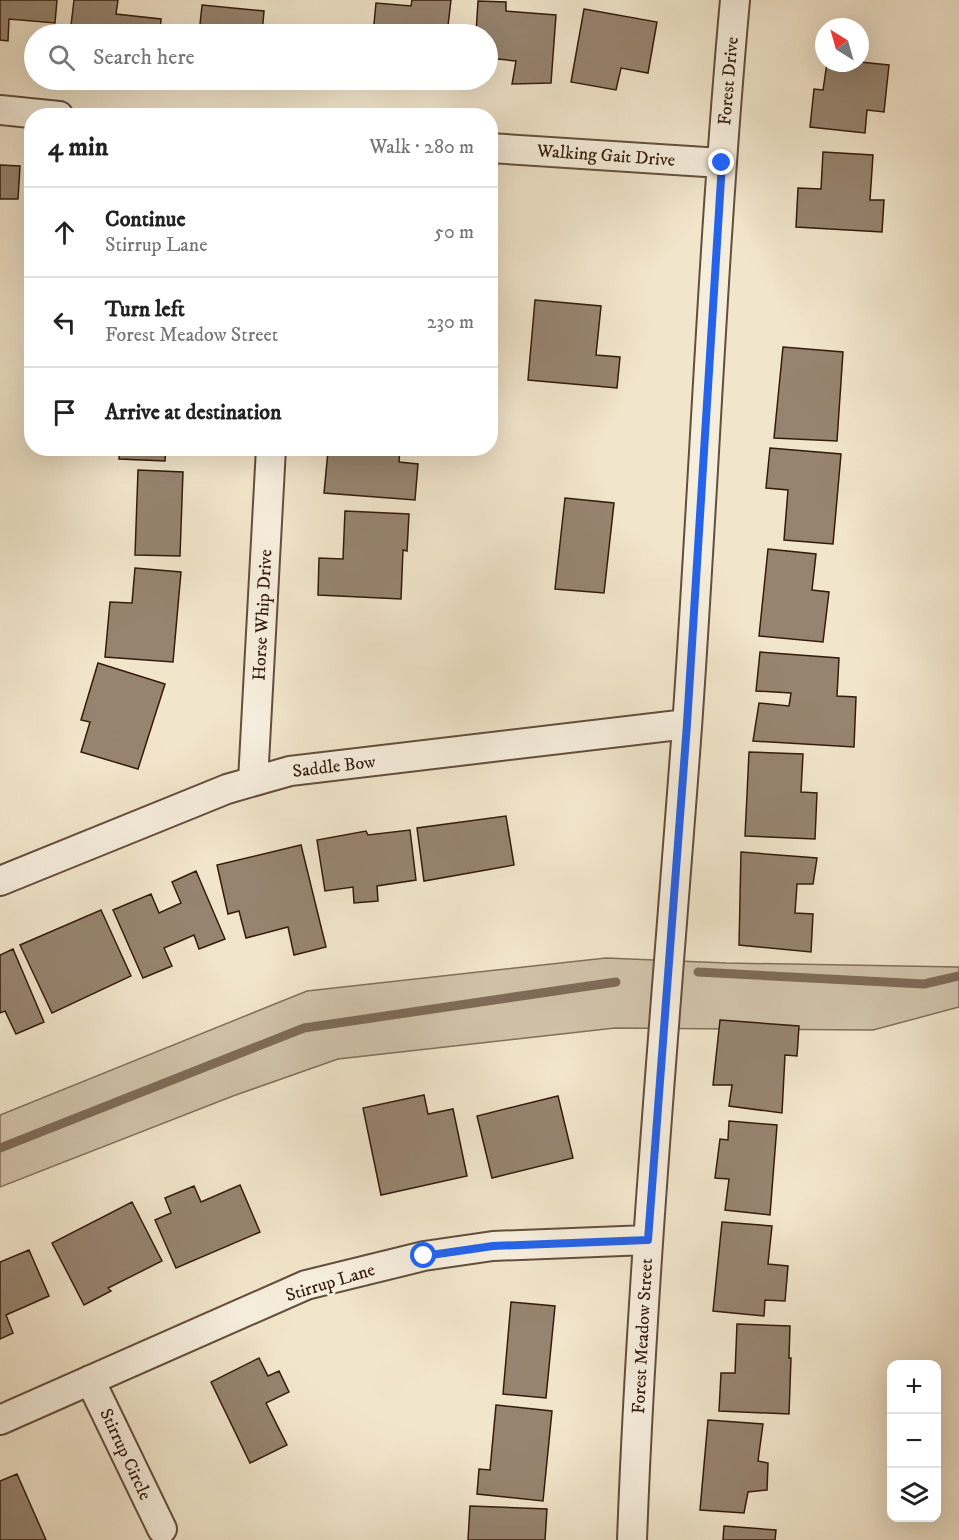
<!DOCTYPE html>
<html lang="en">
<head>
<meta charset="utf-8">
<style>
	:root { --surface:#fff; --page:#f2f2f2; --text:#222; --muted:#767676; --line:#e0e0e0 }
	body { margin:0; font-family:"IM FELL DW Pica",serif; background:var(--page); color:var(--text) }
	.controls { position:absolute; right:18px; bottom:18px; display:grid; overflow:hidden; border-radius:12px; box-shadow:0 6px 24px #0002 }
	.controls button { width:54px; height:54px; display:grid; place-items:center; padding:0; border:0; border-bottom:2px solid var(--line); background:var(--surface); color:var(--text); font:30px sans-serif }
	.compass { position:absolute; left:815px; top:18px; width:54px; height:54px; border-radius:50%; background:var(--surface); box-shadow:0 6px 24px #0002; rotate:323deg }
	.stop { position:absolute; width:18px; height:18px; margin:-14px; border:4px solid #2563eb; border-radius:50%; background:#fff }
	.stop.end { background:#2563eb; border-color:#fff; box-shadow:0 2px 6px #0008 }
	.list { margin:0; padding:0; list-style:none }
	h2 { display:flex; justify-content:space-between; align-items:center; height:78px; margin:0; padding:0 24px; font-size:26px }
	h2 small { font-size:20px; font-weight:400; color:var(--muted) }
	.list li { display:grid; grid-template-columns:39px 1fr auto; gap:18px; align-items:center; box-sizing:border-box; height:90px; padding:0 24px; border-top:2px solid var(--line) }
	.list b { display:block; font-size:22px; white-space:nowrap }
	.list p { margin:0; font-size:20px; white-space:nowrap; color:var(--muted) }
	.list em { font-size:20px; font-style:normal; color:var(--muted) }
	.icon { flex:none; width:33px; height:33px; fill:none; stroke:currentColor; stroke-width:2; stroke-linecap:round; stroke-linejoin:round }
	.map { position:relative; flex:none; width:959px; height:1540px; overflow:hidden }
	.search { position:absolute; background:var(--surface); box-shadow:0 6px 24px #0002; left:24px; top:24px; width:474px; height:66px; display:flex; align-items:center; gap:15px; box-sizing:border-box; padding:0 21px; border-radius:33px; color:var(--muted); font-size:22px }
	.panel { position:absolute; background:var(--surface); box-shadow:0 6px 24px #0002; left:24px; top:108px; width:474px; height:348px; border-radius:24px }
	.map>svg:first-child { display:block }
	.green { fill:#d1c3ab; stroke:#836f5c; stroke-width:1.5 }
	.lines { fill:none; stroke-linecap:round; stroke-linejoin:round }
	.stream { stroke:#7f6b58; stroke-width:9 }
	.building { fill:#978470; stroke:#351b0d; stroke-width:1.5 }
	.minor-casing { stroke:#644e3c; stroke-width:32 }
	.minor { stroke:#f6eedd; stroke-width:28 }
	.route { stroke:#2563eb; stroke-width:8 }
	.labels { text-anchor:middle; stroke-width:5; stroke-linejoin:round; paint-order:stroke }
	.street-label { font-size:18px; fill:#351b0d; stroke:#f6eedd }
</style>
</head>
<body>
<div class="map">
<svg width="959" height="1540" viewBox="0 0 959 1540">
	<rect width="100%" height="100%" fill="#f1e5cb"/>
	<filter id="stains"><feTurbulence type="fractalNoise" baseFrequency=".00333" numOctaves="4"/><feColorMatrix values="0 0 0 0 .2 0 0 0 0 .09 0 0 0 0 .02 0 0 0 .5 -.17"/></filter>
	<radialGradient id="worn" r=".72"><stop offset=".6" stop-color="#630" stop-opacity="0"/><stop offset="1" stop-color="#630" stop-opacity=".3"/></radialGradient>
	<path class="green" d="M 606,958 L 726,963 L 959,967 L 959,1007 L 873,1030 L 615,1028 L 338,1059 L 233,1096 L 0,1187 L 0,1115 L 307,991 Z"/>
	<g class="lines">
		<path class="stream" d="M 698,972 L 924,984 L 959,976
			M 0,1148 L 304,1028 L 616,982"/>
	</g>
	<path class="building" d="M 0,0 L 57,0 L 55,23 L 9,19 L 8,41 L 0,40 Z
		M 74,0 L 118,0 L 116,14 L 161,19 L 160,34 L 70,34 Z
		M 412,0 L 451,0 L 447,34 L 373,34 L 376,3 L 411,6 Z
		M 478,1 L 506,2 L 506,11 L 556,15 L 551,83 L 512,84 L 516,61 L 488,58 L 488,34 L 476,34 Z
		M 202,5 L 264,11 L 262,34 L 199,34 Z
		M 584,9 L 657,22 L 648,73 L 621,68 L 616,90 L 571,82 Z
		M 860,62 L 889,65 L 884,112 L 867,110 L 865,133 L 810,127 L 814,89 L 823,90 L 827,63 Z
		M 823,152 L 873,155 L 870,200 L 884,200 L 882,232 L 796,227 L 798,188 L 821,189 Z
		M 0,165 L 20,166 L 18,199 L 0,199 Z
		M 535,300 L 601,306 L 596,355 L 620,357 L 617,388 L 528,380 Z
		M 783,347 L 843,352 L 837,441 L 774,438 Z
		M 120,448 L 166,448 L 165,461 L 119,459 Z
		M 321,448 L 400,448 L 399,462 L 418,464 L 415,500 L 324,493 L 328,451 L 321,451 Z
		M 770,448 L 841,454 L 833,544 L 784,540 L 788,490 L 766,488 Z
		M 138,470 L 183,472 L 180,556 L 135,555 Z
		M 565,498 L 614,503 L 604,593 L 555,589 Z
		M 345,511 L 409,514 L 407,551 L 403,550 L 401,599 L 318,595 L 319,558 L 343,559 Z
		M 768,549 L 816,554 L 812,590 L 829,592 L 823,642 L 759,636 Z
		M 135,568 L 181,572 L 173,662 L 105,657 L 110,602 L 132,603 Z
		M 760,652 L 839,658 L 837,696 L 856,697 L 854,747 L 753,741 L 759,703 L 789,706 L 791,693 L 756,691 Z
		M 98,663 L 165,684 L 138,769 L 81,752 L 90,722 L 81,720 Z
		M 749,752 L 803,754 L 801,792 L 817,793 L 815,839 L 745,836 Z
		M 506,816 L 514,865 L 424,881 L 417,828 Z
		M 410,830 L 416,880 L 377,886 L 378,901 L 354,903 L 353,887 L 325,891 L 317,840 L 366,831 L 368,835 Z
		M 301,845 L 326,947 L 294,955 L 288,927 L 246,938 L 239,911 L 228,914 L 217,865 Z
		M 741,852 L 817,858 L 813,884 L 797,884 L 795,913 L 813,914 L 811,952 L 739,945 Z
		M 196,871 L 225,939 L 199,949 L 194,935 L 164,948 L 172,966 L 143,978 L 113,910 L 151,894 L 159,913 L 181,903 L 172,882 Z
		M 101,910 L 131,976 L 52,1013 L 20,945 Z
		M 13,949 L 44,1022 L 16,1034 L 5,1011 L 0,1013 L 0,955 Z
		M 720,1020 L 799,1026 L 797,1056 L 785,1055 L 782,1113 L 729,1106 L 732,1085 L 713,1085 Z
		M 424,1095 L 428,1114 L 453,1109 L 467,1176 L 381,1195 L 363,1108 Z
		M 558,1096 L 573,1158 L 492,1178 L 477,1116 Z
		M 729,1121 L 777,1125 L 770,1215 L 725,1210 L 729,1179 L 715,1178 L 720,1139 L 728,1140 Z
		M 240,1185 L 260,1232 L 176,1268 L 155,1220 L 171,1213 L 165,1198 L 194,1186 L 201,1202 Z
		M 132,1202 L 162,1261 L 108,1288 L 111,1291 L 84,1305 L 52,1243 Z
		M 722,1222 L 772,1226 L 768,1264 L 788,1266 L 785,1301 L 765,1300 L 764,1316 L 713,1311 Z
		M 29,1250 L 49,1296 L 6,1315 L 13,1333 L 0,1339 L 0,1262 Z
		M 511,1302 L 555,1306 L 546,1398 L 503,1394 Z
		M 737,1324 L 790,1326 L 789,1358 L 791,1358 L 789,1414 L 719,1411 L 721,1373 L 735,1373 Z
		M 259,1358 L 268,1376 L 279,1371 L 289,1392 L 266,1403 L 287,1445 L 250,1463 L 211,1382 Z
		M 496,1405 L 552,1411 L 543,1501 L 477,1494 L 479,1469 L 490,1470 Z
		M 708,1420 L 763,1424 L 758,1461 L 768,1463 L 767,1490 L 748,1492 L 744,1513 L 700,1510 Z
		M 17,1474 L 46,1540 L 0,1540 L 0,1481 Z
		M 470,1506 L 547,1509 L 545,1540 L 468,1540 Z
		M 724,1526 L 776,1530 L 775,1540 L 723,1540 Z"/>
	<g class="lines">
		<defs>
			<path id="minor" d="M 0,110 L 59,116
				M 490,148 L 721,163
				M 253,781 L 271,448
				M 0,881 L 227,789 L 290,771 L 687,724
				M 90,1380 L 162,1529
				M 0,1420 L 306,1285 L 424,1256 L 493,1246 L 648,1240
				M 632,1540 C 642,1269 667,998 687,727 C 704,485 713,242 735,0"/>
		</defs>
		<use href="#minor" class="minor-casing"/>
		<use href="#minor" class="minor"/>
	</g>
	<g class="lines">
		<path class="route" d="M 424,1256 L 493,1246 L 648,1240 L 687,724 L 722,163"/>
	</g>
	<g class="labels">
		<g class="street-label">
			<text transform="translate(728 81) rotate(-85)" y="6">Forest Drive</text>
			<text transform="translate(606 155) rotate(4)" y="6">Walking Gait Drive</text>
			<text transform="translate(262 615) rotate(-87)" y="6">Horse Whip Drive</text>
			<text transform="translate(334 766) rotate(-7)" y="6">Saddle Bow</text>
			<text transform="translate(330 1282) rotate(-17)" y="6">Stirrup Lane</text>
			<text transform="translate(642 1336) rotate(-87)" y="6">Forest Meadow Street</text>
			<text transform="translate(126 1454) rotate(65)" y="6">Stirrup Circle</text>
		</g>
	</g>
	<rect width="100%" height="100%" filter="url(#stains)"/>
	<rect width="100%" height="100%" fill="url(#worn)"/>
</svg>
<div class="controls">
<button>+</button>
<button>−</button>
<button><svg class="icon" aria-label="layers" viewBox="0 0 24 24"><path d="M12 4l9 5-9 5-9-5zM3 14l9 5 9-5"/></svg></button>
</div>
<svg class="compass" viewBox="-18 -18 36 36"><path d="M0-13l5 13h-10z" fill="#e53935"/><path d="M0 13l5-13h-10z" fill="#767676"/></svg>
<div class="stop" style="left:424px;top:1256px"></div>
<div class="stop end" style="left:722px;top:163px"></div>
<div class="search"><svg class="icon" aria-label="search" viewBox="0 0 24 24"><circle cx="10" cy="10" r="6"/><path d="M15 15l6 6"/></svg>Search here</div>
<section class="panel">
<h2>4 min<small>Walk · 280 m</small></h2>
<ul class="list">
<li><svg class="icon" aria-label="ahead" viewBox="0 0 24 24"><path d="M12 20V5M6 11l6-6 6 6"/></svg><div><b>Continue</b><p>Stirrup Lane</p></div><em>50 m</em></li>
<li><svg class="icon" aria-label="left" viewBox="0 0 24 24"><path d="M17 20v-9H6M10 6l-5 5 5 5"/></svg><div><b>Turn left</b><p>Forest Meadow Street</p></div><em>230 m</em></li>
<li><svg class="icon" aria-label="arrive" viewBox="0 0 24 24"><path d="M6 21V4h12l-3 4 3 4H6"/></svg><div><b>Arrive at destination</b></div></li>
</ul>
</section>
</div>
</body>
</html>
